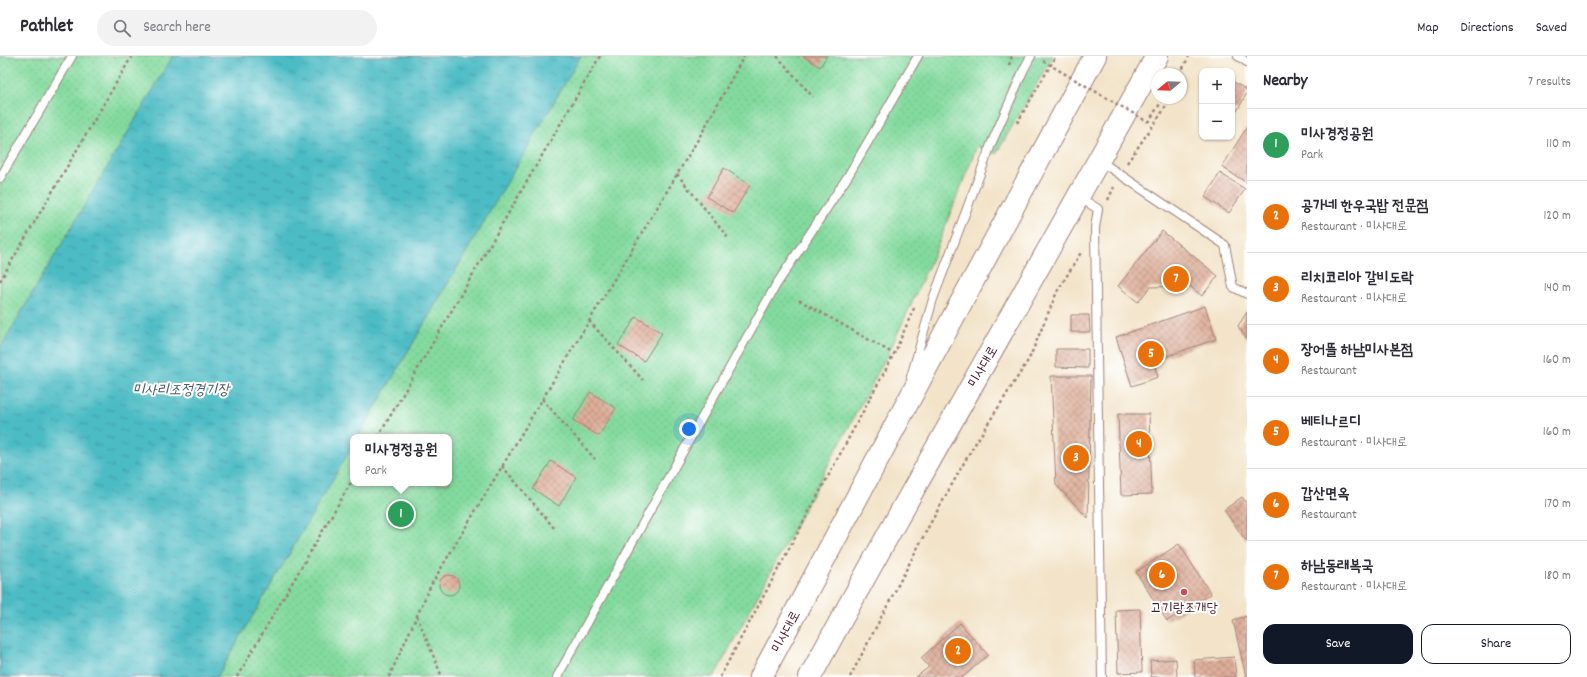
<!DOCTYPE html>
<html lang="en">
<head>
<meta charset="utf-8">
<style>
	:root { --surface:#fff; --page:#f2f2f3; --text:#2b2b33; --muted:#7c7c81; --line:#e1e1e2; --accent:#111827 }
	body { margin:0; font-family:Dekko,"Poor Story",sans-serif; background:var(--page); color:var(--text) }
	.controls { position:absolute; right:12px; top:12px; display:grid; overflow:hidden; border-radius:8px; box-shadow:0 1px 3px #0004 }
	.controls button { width:36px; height:36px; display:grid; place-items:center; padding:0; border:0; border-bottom:1px solid var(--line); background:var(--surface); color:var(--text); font:20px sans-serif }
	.compass { position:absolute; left:1151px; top:12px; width:36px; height:36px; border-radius:50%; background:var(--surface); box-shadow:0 1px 3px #0004; rotate:251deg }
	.you { position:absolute; left:689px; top:373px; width:14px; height:14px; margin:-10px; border:3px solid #fff; border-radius:50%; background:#1a73e8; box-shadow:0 0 0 6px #1a73e833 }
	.badge { display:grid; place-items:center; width:26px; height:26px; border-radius:50%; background:var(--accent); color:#fff; font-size:13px; font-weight:700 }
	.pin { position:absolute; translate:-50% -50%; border:2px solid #fff; box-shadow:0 1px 4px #0006 }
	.popup { position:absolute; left:350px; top:378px; width:102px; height:52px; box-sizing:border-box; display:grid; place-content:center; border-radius:8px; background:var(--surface); filter:drop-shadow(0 1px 3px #0005); font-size:13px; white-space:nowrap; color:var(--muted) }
	.popup b { font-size:15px; color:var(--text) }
	.popup::after { content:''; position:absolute; left:50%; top:100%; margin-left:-8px; border:8px solid transparent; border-top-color:var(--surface) }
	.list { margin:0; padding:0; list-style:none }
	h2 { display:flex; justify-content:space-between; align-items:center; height:52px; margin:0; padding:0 16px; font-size:17px }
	h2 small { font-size:13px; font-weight:400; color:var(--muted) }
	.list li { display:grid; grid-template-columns:26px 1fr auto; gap:12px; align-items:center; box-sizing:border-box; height:72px; padding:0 16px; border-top:1px solid var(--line) }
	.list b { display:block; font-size:15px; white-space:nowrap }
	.list p { margin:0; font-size:13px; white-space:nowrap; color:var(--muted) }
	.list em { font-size:13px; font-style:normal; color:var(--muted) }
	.actions { display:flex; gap:8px; padding:12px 16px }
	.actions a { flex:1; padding:9px 0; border:1px solid var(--accent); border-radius:12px; text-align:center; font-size:14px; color:var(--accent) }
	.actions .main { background:var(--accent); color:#fff }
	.icon { flex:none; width:22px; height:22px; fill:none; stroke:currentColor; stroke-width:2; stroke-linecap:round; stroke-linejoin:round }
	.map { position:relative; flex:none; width:1247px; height:621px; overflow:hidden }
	header { display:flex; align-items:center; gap:24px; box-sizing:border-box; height:56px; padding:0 20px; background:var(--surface); border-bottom:1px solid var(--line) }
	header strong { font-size:19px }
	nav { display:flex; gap:22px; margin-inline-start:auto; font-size:14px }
	.search { width:280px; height:36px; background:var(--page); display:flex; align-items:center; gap:10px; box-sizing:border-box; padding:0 14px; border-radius:22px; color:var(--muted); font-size:15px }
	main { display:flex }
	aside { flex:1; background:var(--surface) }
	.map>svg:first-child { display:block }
	.park { fill:url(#park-dots); stroke:#667c64; fill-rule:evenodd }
	.water { fill:url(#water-ripples); stroke:#4b6d78 }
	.building { fill:url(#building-cross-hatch) }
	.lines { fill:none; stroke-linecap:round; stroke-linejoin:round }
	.lane-casing { stroke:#9e827a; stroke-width:10 }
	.primary-casing { stroke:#9e827a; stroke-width:24 }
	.path { stroke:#9e827a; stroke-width:2.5; stroke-dasharray:3 3; stroke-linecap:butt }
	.lane { stroke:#fff; stroke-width:8 }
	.primary { stroke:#fff; stroke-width:22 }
	.path-bridge { stroke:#9e827a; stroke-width:2.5; stroke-dasharray:3 3; stroke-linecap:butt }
	.poi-dot { fill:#d1495b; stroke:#fff; stroke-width:1.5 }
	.labels { text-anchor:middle; stroke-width:4; stroke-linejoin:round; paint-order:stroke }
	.street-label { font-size:14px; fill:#4a1f2b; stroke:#fff }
	.poi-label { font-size:14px; fill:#4a1f2b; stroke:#fff }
	.water-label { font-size:15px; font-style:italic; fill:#4b5d68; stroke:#fff }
</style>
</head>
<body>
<header>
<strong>Pathlet</strong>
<div class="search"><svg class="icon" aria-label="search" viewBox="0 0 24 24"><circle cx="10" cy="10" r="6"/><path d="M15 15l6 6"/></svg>Search here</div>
<nav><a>Map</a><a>Directions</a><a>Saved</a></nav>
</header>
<main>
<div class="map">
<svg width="1247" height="621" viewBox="0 0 1247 621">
	<defs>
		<pattern id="park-dots" width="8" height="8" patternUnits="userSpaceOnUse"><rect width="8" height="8" fill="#83da9e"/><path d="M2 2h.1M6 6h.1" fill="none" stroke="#73bb88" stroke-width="1.8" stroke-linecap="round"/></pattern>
		<pattern id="water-ripples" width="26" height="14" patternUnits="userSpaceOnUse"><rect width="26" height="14" fill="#4cbbc4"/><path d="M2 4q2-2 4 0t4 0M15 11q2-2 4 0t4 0" fill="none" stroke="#41979f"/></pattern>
		<pattern id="building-cross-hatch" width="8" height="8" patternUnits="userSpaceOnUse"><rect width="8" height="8" fill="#deaf9a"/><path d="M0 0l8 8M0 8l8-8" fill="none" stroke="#b68e7e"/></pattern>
	</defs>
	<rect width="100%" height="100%" fill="#fff"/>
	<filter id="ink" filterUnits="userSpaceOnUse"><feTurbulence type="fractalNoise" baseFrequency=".025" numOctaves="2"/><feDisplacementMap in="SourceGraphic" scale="8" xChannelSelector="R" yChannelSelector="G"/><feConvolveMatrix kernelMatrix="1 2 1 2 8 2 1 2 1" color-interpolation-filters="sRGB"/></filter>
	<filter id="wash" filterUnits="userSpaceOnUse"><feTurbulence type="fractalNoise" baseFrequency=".012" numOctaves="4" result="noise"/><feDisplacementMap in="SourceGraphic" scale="16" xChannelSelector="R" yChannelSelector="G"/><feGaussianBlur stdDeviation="0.9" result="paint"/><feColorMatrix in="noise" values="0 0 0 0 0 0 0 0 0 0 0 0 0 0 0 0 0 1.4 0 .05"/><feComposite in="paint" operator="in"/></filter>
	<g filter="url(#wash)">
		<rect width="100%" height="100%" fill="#f3e4c9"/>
		<path class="park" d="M 0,0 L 1053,0 L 996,98 L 977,90 L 935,196 L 889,296 L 714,621 L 0,621 ZM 353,381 L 449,381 L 449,427 L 353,427 Z"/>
		<path class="water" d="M 173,0 L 581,0 L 358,381 L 353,381 L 353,389 L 217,621 L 0,621 L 0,292 Z"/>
		<g id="blocks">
			<path class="building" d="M 803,0 L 827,0 L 820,11 Z
				M 1232,25 L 1247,34 L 1247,37 L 1237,55 L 1232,52 Z
				M 1247,71 L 1247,127 L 1222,111 Z
				M 724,112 L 750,129 L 733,157 L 707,141 Z
				M 1220,117 L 1245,133 L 1229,157 L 1205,141 Z
				M 1162,175 L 1218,220 L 1202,240 L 1190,230 L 1150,231 L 1138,246 L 1118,230 Z
				M 1205,250 L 1216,283 L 1153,305 L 1158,321 L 1132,330 L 1116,281 Z
				M 1247,256 L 1247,284 L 1238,270 Z
				M 1071,259 L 1089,259 L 1090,276 L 1071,276 Z
				M 636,261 L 662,277 L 644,305 L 618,289 Z
				M 1056,293 L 1088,293 L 1088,312 L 1056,311 Z
				M 1051,320 L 1091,320 L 1088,462 L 1056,429 Z
				M 590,336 L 616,352 L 599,380 L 573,364 Z
				M 1118,358 L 1149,358 L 1152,438 L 1121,439 Z
				M 551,405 L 576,421 L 559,450 L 533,433 Z
				M 1242,441 L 1247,447 L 1247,486 L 1224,454 Z
				M 1179,488 L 1211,538 L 1167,565 L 1136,516 Z
				M439 529a10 10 0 1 1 20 0a10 10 0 1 1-20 0Z
				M 1140,553 L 1142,616 L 1118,617 L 1116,554 Z
				M 1247,560 L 1247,621 L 1246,621 L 1233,564 Z
				M 960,567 L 988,599 L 963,621 L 916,621 L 929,611 L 921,602 Z
				M 1234,601 L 1236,621 L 1195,621 L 1194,604 Z
				M 1176,603 L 1177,621 L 1151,621 L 1150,605 Z"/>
		</g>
	</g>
	<g filter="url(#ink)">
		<use href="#blocks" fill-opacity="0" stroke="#9e827a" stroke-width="1"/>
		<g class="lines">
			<defs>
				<path id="lane" d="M 1238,0 L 1247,6
					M 1100,105 L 1225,189 L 1233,231 L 1247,238
					M 0,122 L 72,0
					M 1079,141 L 1098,153 L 1095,172 L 1102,621
					M 911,321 L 933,243 L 992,86 L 1024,13 L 1031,0
					M 557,621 L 776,229 L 848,120 L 918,0"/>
				<path id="primary" d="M 761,621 L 956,256 L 1095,0
					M 810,621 C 923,412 1042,207 1157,0"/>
			</defs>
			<use href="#lane" class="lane-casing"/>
			<use href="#primary" class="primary-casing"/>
			<path class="path" d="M 777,0 L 813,41
				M 1009,9 L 1012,0
				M 1180,18 L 1189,0
				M 1148,66 L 1164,42
				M 1017,67 L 1056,0
				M 1127,107 L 1163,55 L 1170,42
				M 677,118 L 729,183
				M 1108,144 L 1114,131
				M 0,225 L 132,0
				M 799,244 L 894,298
				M 589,265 L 643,324
				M 542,343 L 595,403
				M 378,381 L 600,0
				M 502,410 L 554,472
				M 417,560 L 442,621
				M 237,621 L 353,423
				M 389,621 L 431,529 L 703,75 L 744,0
				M 720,621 L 894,298 L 915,250
				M 850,621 L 930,468 L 970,396 L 1029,303 L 1057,236 L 1082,195"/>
			<use href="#lane" class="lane"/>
			<use href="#primary" class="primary"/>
			<path class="path-bridge" d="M 1043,5 L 1148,66"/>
		</g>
	</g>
	<circle class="poi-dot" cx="1184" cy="536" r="4"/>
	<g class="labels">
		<g class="street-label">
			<text transform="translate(982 310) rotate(-60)" y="5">미사대로</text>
			<text transform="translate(785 575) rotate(-62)" y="5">미사대로</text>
		</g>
		<g class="poi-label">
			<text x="1184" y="556">고기랑조개당</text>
		</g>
		<g class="water-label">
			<text x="181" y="338">미사리조정경기장</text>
		</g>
	</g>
</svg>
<div class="controls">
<button>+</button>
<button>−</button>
</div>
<svg class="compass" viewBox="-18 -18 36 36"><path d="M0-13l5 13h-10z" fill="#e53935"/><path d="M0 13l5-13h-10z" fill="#7c7c81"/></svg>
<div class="you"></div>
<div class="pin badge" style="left:401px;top:458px;background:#2e9e5b">1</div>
<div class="popup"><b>미사경정공원</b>Park</div>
<div class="pin badge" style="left:958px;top:595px;background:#e8710a">2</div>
<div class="pin badge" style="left:1076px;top:402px;background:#e8710a">3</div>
<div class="pin badge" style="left:1139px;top:388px;background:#e8710a">4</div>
<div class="pin badge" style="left:1151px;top:298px;background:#e8710a">5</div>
<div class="pin badge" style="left:1162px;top:519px;background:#e8710a">6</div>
<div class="pin badge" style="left:1176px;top:223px;background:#e8710a">7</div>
</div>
<aside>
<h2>Nearby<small>7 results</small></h2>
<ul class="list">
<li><span class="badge" style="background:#2e9e5b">1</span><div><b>미사경정공원</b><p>Park</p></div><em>110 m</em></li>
<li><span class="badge" style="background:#e8710a">2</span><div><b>공가네 한우국밥 전문점</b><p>Restaurant · 미사대로</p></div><em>120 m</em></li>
<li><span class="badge" style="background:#e8710a">3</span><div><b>리치코리아 갈비도락</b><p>Restaurant · 미사대로</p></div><em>140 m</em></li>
<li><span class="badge" style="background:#e8710a">4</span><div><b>장어뜰 하남미사본점</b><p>Restaurant</p></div><em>160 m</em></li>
<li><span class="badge" style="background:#e8710a">5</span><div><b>베티나르디</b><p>Restaurant · 미사대로</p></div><em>160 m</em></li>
<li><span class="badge" style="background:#e8710a">6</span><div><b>갑산면옥</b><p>Restaurant</p></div><em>170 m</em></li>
<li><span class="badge" style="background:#e8710a">7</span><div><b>하남동래복국</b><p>Restaurant · 미사대로</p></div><em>180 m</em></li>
</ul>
<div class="actions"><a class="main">Save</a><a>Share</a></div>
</aside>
</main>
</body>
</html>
